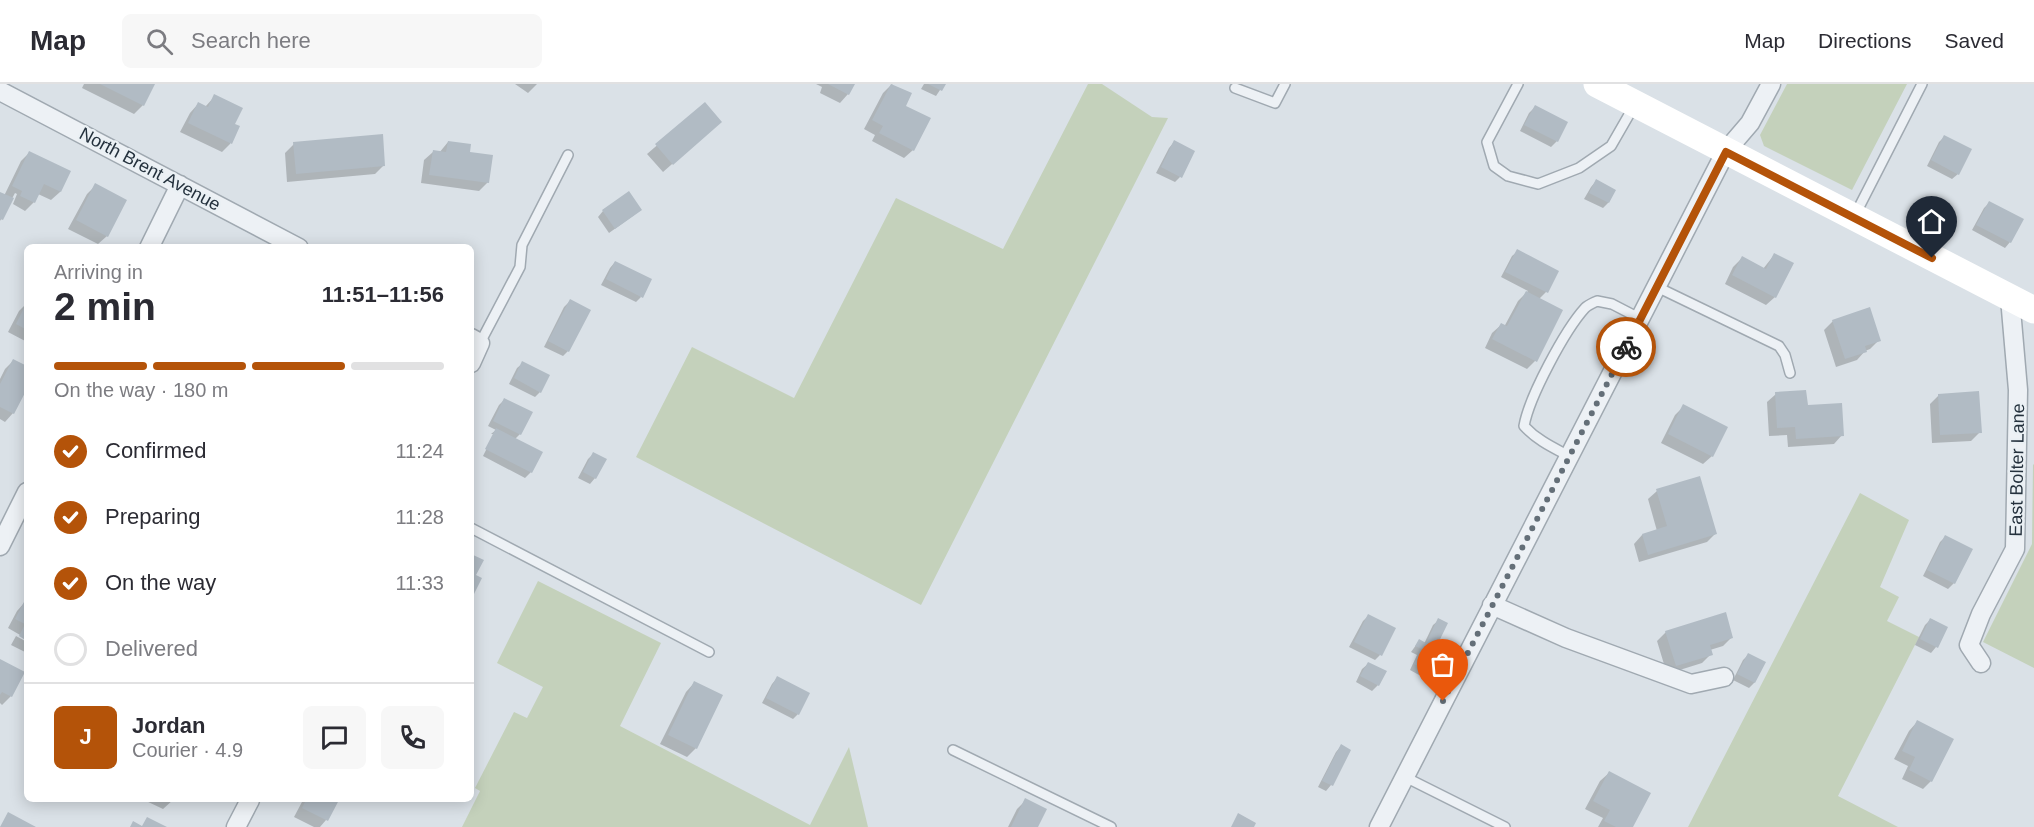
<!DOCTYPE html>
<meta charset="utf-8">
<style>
:root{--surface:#fff;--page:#f7f7f7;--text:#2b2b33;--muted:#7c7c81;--line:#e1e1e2;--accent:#b45309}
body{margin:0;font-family:Arial,sans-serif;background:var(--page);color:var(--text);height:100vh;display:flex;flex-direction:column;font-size:22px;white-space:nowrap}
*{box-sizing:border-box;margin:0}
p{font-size:20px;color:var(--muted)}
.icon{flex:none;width:33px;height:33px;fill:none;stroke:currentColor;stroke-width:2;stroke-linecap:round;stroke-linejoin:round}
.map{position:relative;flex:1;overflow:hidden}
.side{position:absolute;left:24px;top:160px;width:450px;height:558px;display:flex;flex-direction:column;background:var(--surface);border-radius:9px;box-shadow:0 3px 15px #0003}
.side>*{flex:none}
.pin{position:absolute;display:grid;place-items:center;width:51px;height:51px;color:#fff;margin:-62px -26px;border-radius:50% 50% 50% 0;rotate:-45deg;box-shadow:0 0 6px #0007}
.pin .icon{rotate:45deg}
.courier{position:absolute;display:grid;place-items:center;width:60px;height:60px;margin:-30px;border:4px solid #b45309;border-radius:50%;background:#fff;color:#222;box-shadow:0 2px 8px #0007}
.overview em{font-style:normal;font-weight:700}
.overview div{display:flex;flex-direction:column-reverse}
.overview{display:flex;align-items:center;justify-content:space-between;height:102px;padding:0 30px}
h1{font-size:39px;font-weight:700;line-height:45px}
.bar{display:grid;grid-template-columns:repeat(4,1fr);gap:9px 6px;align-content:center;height:72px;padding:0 30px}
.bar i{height:8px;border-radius:4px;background:var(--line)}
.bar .on{background:var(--accent)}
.bar p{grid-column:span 4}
.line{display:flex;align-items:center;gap:15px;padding:0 30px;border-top:2px solid var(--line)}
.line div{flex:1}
.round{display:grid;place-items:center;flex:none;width:63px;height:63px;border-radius:9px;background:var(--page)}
ol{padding:0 30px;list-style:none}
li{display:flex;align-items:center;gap:18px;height:66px}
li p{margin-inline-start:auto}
li .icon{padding:6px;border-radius:50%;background:var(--accent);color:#fff;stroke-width:4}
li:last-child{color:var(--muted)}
li i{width:33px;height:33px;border:3px solid var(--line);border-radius:50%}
header{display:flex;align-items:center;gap:36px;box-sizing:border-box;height:84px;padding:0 30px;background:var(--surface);border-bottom:2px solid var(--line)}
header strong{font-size:28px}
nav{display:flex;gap:33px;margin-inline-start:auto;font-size:21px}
.search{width:420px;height:54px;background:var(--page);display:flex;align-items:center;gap:15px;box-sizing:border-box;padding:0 21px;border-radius:9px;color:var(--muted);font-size:22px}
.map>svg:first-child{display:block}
.green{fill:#c4d1bb}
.shadow{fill:#0003}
.building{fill:#b1bbc4}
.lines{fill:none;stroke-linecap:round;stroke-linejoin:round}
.lane-casing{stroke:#a0a9b1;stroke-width:12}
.street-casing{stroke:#a0a9b1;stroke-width:21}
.lane{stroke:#edf1f5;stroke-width:9}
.street{stroke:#edf1f5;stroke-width:18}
.secondary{stroke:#fff;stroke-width:27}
.done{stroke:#646f78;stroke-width:6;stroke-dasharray:0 10.8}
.route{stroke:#b45309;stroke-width:8}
.labels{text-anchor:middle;stroke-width:4.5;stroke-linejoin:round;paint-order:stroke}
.street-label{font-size:18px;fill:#24313d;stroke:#eaf0f4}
</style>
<header>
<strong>Map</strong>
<div class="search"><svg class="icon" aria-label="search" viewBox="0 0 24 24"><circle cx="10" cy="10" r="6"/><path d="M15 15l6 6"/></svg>Search here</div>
<nav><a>Map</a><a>Directions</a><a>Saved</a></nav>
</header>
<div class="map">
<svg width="2034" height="743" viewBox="0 0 2034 743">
<rect width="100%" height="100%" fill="#dae1e7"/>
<path class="green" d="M1088,0H1102L1152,33L1168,34L921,521L636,373L692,263L794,314L896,114L1003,165Z
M1787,0H1907L1852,106L1764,62L1760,51Z
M2033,380L2034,381V584L1983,558L2032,460Z
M1860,409L1909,436L1880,503L1899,513L1887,537L1919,553L1838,712L1898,743H1688Z
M538,497L661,559L620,642L810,741L849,663L868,743H462L480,707L475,704L514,628L527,634L543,603L497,579Z"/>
<path class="shadow" d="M84,0H153L143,21L134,30L82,4Z
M515,0H537L528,9Z
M816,0H853L848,10L840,19L820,9L822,3Z
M892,0L904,22L913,66L904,74L872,57L875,51L864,45L883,9Z
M924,0H944L936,12L921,5Z
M215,12L233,40L238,43L230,60L222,68L180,48L190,29L198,20L205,23Z
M705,20L720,38L663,88L647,70Z
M1535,23L1566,39L1557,57L1551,63L1520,47L1529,29Z
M1944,53L1958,90L1952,95L1927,82L1939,58Z
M448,58L468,70L488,98L479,107L421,99L424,76L433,68L439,69Z
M1174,58L1180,93L1175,98L1156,89L1169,64Z
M294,60L384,81L375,90L287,98L285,69Z
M29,69L69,88L60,108L51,116L38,110L34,118L25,127L13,120L17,110L15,109L0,137V110L4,112L21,77Z
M1596,97L1614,106L1608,119L1603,124L1584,115L1591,103Z
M96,101L107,152L98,160L68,145L87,110Z
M1989,119L2010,158L2005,164L1972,146L1984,124Z
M603,127L634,131L609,149L598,133Z
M1518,167L1557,187L1546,208L1539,215L1535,277L1527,285L1485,264L1492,249L1501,241L1504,243L1518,217L1528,207L1501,193L1512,172Z
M1774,171L1775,213L1766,221L1725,200L1733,183L1742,174L1763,185Z
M615,178L641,213L636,218L601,201L610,184Z
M570,217L568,267L563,272L544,263L564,223Z
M27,219V258L8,248L19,227Z
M1833,237L1879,256L1870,265L1865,267L1857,276L1836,283L1824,246Z
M13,277L27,284V302L13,329L5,338L0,335V295L5,285Z
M523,279L540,308L535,313L509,300L517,284Z
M1776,310L1806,323L1842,351L1834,360L1788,363L1787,351L1769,352L1767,318Z
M1939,311L1980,348L1971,357L1932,359L1930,320Z
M505,315L520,350L515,355L531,388L525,394L483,372L494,350H491L496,346L488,342L499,321Z
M1684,322L1712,372L1703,380L1661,359L1675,331Z
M593,370L595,394L590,400L578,394L588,375Z
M1657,407L1715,450L1707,458L1639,478L1634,460L1642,451L1657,447L1648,415Z
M1945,453L1954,499L1948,505L1923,492L1940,458Z
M25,518L27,519V555L8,544L17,527Z
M1368,532L1380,571L1375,576L1349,563L1363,537Z
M1931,535L1946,543L1936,563L1931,569L1915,561L1925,541Z
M1439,536L1424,585L1419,591L1410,586L1417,571L1411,568L1419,557L1424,560L1433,541Z
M1666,548L1732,553L1723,562L1710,566L1711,570L1702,579L1667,590L1657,557Z
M16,552L27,558V569L11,561Z
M1748,571L1764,579L1754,599L1749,604L1733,596L1743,576Z
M0,577L11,612L2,621L0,619Z
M1368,580L1378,601L1372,607L1356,598L1362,585Z
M777,594L798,630L793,635L762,619L772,600Z
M694,599L721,612L696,664L687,673L660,660L686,608Z
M1917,638L1931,697L1923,705L1902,695L1908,682L1894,675L1909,647Z
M1341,662L1331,701L1326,707L1318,703L1336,668Z
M1609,689L1649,710L1631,743H1598L1603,734L1585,725L1600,697Z
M144,716H173L163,725Z
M303,716H337L326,736L320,743H314L294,733Z
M1026,716L1045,726L1036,743H1008L1017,725Z"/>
<path class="building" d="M100,0H155L144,22Z
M828,0H855L849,11Z
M891,0L912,9L906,22L931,34L914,67L879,49L883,42L872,36Z
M928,0H946L942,7Z
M214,10L243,24L235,40L240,42L232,60L188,39L198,18L208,23Z
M705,18L722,38L673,81L655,60Z
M1535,21L1568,38L1558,58L1524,41Z
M383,50L385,82L296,90L293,58Z
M1944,51L1972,65L1959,91L1931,76Z
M1174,56L1195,67L1182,94L1161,83Z
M448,57L471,60L470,68L493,71L489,99L429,91L433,66L446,68Z
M29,67L71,87L61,108L44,100L35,119L20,112L22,107L12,102Z
M1596,95L1616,106L1609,119L1589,109Z
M95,99L127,116L108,153L76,136Z
M629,107L642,126L615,145L602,126Z
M0,108L14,114L3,136L0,135Z
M1989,117L2024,135L2011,159L1976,141Z
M1517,165L1559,187L1548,209L1505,188Z
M1774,169L1794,179L1776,214L1732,191L1742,172L1766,185Z
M615,177L652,195L643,214L606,195Z
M1526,207L1563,226L1537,278L1492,255L1501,239L1507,242Z
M570,215L591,226L569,268L548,257Z
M27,218V246L16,240Z
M1870,223L1881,257L1865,262L1867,268L1845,275L1832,236Z
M13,275L27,282V305L14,330L0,323V300Z
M522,277L550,291L541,309L514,294Z
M1806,306L1808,321L1842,319L1844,352L1796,355L1795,343L1777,344L1775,308Z
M1979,307L1982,349L1940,351L1938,310Z
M504,314L533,328L521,351L493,337Z
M1683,320L1728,343L1713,373L1668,350Z
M496,344L543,368L532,389L485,365Z
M593,368L607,375L596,395L583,388Z
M1700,392L1717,450L1648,471L1642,450L1667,442L1656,405Z
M1945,451L1973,465L1955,500L1927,486Z
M471,470L484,476L476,491L482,494L471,516Z
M25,516L27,518V557L19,552L25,540L15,535Z
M1726,528L1733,554L1710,561L1713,571L1676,582L1665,547Z
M1368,530L1396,544L1382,572L1354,558Z
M1438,534L1448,539L1425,586L1414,580L1422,565L1415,562L1419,555L1426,559Z
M1930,534L1948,543L1938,564L1920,555Z
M1748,569L1766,578L1755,599L1737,590Z
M0,575L25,588L12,613L2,608L0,611Z
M1368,578L1387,587L1379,602L1360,592Z
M777,592L810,609L799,631L766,614Z
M694,597L723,611L697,665L668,651Z
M1917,636L1954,655L1932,698L1909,686L1915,673L1902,667Z
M1341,660L1351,666L1333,702L1322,697Z
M1609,687L1651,709L1633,743H1616L1604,737L1610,726L1593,717Z
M1025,714L1047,725L1038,743H1011Z
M306,716H339L328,737L302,724Z
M8,728L36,743H0Z
M1238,729L1256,739L1254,743H1231Z
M147,733L167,743H130L133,737L142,742Z"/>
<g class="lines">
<defs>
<path id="lane" d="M1518,0L1487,58L1494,82L1508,92L1538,100L1579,84L1611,62L1634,22
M1235,4L1275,19L1285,0
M1855,131L1922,0
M1657,203L1779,262L1785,271L1790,289
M480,259L520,183L522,161L568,71
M1569,372C1552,363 1537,356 1524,342C1529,313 1565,246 1585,224C1588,221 1593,219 1597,217L1612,220L1641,235
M471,444L709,568
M953,666L1111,743
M1405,693L1505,743"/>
<path id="street" d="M0,7L299,164
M149,164L180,101
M471,254L480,259L471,279
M0,462L27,408
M1492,521L1566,554L1691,600L1724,593
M1981,579L1969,561L1981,530L2015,465L2018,306L2010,214
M236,743L250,716
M1379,743L1726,67L1750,39L1771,0"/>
</defs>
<use href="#lane" class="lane-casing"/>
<use href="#street" class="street-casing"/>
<use href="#lane" class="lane"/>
<use href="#street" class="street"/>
<path class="secondary" d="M1597,0L2034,226"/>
</g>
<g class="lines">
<path class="done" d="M1443,617L1626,263"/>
<path class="route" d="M1626,263L1726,68L1932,174"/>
</g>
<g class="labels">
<g class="street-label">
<text transform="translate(150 85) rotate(28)" y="6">North Brent Avenue</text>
<text transform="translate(2017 386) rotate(-89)" y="6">East Bolter Lane</text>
</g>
</g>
</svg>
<div class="pin" style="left:1443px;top:617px;background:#ea580c"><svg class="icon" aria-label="bag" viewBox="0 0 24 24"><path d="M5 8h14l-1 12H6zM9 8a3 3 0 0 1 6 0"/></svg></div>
<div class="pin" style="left:1932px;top:174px;background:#1f2937"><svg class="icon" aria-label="home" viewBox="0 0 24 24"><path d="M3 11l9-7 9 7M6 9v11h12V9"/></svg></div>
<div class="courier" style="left:1626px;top:263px"><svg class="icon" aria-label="bike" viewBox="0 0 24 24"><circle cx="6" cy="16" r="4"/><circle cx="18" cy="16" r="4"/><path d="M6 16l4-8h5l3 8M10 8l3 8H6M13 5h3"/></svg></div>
<section class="side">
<div class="overview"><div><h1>2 min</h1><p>Arriving in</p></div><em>11:51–11:56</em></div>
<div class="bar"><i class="on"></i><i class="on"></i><i class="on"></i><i></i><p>On the way · 180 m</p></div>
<ol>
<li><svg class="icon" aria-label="check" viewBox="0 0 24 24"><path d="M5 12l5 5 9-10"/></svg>Confirmed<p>11:24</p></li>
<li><svg class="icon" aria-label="check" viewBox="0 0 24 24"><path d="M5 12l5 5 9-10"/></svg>Preparing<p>11:28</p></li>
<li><svg class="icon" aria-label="check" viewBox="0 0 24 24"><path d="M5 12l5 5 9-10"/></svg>On the way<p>11:33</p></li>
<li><i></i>Delivered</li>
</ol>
<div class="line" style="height:108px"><b class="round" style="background:var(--accent);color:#fff">J</b><div><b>Jordan</b><p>Courier · 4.9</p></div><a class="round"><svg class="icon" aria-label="chat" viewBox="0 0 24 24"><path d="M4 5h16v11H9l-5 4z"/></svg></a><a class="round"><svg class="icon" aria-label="phone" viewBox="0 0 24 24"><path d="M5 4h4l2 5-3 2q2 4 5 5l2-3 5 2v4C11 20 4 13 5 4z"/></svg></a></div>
</section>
</div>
